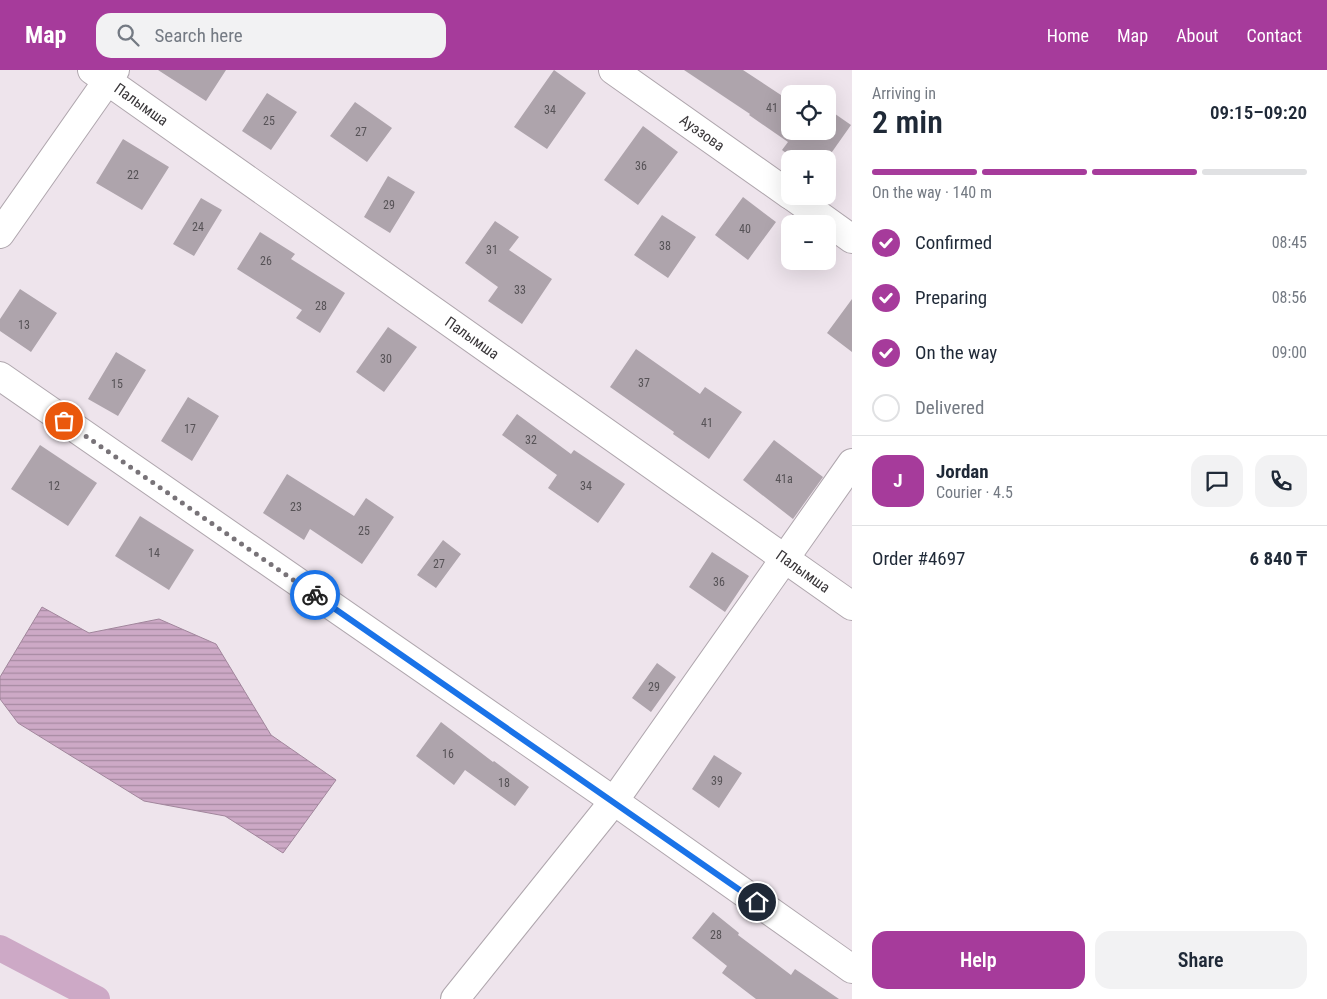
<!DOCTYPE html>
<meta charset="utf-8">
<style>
:root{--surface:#fff;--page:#f2f2f3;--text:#1f2937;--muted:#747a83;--line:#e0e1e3;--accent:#a63b9b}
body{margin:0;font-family:"Roboto Condensed",sans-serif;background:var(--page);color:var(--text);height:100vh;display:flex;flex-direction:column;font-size:19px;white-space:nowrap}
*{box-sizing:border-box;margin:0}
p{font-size:16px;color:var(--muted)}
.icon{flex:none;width:28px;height:28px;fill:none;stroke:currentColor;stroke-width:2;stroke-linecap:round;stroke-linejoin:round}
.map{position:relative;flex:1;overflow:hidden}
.panel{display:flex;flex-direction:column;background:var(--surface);width:475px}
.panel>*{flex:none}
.controls{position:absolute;left:781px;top:15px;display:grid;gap:10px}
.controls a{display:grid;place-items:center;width:55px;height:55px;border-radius:10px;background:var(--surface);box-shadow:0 5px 20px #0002;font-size:25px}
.pin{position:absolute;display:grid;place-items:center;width:42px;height:42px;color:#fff;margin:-21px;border:2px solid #fff;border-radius:50%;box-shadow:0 1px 5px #0007}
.courier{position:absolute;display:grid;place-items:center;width:50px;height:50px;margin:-25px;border:4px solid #1a73e8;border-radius:50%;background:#fff;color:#222;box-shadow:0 1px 6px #0007}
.summary em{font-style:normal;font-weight:600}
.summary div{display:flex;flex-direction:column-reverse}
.summary{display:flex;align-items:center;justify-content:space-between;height:85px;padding:0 20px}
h1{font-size:32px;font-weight:600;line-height:38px}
.bar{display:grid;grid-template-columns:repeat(4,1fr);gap:8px 5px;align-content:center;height:60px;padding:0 20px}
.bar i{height:6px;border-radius:4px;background:var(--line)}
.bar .active{background:var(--accent)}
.bar p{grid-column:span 4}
.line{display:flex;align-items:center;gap:12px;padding:0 20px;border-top:1px solid var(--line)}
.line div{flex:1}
.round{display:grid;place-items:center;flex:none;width:52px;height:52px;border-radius:15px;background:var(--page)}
ol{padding:0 20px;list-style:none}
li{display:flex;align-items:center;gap:15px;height:55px}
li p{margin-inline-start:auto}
li .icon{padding:5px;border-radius:50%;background:var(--accent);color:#fff;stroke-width:4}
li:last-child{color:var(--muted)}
li i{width:28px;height:28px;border:2px solid var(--line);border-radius:50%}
.cta{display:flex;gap:10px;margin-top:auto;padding:10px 20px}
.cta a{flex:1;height:58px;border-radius:15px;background:var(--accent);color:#fff;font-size:20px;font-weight:600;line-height:58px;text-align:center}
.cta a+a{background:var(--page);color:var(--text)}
header{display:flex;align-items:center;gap:30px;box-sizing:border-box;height:70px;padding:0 25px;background:var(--accent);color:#fff}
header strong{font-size:24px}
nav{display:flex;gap:28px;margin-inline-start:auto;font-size:18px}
.search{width:350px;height:45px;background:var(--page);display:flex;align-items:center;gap:12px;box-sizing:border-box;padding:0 18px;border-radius:15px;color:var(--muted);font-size:19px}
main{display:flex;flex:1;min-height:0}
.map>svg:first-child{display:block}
.water{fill:url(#water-rules);stroke:#a1869c}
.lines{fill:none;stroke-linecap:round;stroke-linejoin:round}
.canal{stroke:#cda9c6;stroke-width:26}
.building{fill:#aea4ac}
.minor-casing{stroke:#afa6ad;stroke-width:30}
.minor{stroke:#fff;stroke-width:28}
.done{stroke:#787378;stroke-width:5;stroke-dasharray:0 9}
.route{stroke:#1a73e8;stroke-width:6}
.labels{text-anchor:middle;stroke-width:5;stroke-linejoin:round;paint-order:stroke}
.number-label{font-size:12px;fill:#565256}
.street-label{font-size:15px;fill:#393639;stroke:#eee4ec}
</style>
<header>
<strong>Map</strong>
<div class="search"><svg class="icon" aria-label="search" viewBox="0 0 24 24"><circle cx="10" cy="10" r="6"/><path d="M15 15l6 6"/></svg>Search here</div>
<nav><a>Home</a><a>Map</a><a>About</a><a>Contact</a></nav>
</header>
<main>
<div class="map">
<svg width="852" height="929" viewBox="0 0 852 929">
<defs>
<pattern id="water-rules" width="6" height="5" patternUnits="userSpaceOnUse" patternTransform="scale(1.25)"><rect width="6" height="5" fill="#cda9c6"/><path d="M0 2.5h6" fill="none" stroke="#a78aa2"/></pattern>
</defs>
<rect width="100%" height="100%" fill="#eee4ec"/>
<path class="water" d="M42,537L89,563L159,549L216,574L271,665L336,710L283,783L225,746L144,731L18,653L0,629V607Z"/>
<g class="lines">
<path class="canal" d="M0,878L97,929"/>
</g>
<path class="building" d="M158,0H226L206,31Z
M554,0L586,23L547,79L514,57Z
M684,0H743L790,31V61H828V39L851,55L827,89H794L782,80L788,72L749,45L750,44Z
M267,23L297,42L271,80L242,61Z
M355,32L392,58L367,92L330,66Z
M643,56L678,82L638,135L604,110Z
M123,69L169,97L142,140L96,113Z
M388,106L415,122L390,163L364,147Z
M743,127L776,152L748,190L715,165Z
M201,128L222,140L194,186L173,174Z
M662,145L696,167L668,208L634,185Z
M495,151L519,167L509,180L552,209L522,254L488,231L498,217L465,193Z
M260,162L295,184L291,189L345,223L320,263L296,248L302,240L237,199Z
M20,219L57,243L31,282L0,261V249Z
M852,229V282L827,263Z
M388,257L417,277L384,322L356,302Z
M636,279L700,324L705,317L742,342L709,389L673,364L674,362L610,317Z
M116,282L146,300L118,346L88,329Z
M188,327L219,346L192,391L161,371Z
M517,344L571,384L574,380L625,414L598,453L548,418L557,405L502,365Z
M774,370L823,407L793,449L743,410Z
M40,375L97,413L68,456L11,419Z
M287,404L354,446L366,428L394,447L362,494L310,459L304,470L263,443Z
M140,446L194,480L169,520L115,486Z
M443,470L461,484L436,518L417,505Z
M712,482L749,506L725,542L689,517Z
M657,593L676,607L651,642L632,628Z
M441,652L493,692L494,691L529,717L515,736L465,700L454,715L416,686Z
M714,685L742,703L719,738L692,719Z
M713,842L739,863L738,865L791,905L795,899L839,929H756L722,903L727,896L692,868Z"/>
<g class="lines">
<defs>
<g id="minor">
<path id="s1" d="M92,0L852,536"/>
<path id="s2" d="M613,0L790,125"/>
<path d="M792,126L852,169"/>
<path d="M0,164L115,0"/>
<path d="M0,306L614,731L852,899"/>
<path d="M455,929L614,731L852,393"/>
</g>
</defs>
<use href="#minor" class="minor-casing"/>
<use href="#minor" class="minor"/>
</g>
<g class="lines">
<path class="done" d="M64,351L315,525"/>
<path class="route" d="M315,525L757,832"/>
</g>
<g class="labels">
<g class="number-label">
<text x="772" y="42">41</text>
<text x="550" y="44">34</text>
<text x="269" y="55">25</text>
<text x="361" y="66">27</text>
<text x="641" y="100">36</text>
<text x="133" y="109">22</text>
<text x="389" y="139">29</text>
<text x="198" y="161">24</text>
<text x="745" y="163">40</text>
<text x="665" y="180">38</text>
<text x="492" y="184">31</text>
<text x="266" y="195">26</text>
<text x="520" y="224">33</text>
<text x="321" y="240">28</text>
<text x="24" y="259">13</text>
<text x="386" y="293">30</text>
<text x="644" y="317">37</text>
<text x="117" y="318">15</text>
<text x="707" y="357">41</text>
<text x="190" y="363">17</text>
<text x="531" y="374">32</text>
<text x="784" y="413">41а</text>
<text x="54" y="420">12</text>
<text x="586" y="420">34</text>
<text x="296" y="441">23</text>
<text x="364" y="465">25</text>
<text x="154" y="487">14</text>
<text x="439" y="498">27</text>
<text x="719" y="516">36</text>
<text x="654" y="621">29</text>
<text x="448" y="688">16</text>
<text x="717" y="715">39</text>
<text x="504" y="717">18</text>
<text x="716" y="869">28</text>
</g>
<g class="street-label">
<text dy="5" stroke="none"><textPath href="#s1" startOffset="60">Палымша</textPath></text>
<text dy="5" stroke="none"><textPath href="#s2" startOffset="109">Ауэзова</textPath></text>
<text dy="5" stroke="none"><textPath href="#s1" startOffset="465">Палымша</textPath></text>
<text dy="5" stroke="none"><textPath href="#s1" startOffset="870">Палымша</textPath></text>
</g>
</g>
</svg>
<div class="controls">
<a><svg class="icon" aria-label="locate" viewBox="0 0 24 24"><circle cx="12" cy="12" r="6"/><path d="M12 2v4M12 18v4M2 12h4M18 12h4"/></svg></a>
<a>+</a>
<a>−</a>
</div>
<div class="pin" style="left:64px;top:351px;background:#ea580c"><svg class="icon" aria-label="bag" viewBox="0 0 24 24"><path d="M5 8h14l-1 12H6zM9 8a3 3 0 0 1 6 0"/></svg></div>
<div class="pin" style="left:757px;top:832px;background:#1f2937"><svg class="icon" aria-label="home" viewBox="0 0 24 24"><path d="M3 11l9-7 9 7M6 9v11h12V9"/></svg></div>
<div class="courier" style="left:315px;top:525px"><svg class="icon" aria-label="bike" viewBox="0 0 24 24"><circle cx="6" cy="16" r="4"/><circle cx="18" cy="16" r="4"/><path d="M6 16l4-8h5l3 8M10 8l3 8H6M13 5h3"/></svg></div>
</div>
<section class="panel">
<div class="summary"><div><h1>2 min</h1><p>Arriving in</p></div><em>09:15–09:20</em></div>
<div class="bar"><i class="active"></i><i class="active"></i><i class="active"></i><i></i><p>On the way · 140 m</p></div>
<ol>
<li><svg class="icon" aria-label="check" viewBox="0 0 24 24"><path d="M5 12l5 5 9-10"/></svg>Confirmed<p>08:45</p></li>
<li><svg class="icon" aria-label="check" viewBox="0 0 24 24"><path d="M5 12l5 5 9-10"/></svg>Preparing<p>08:56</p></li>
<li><svg class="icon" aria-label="check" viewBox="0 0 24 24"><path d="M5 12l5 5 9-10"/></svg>On the way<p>09:00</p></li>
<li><i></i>Delivered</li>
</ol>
<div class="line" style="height:90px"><b class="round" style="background:var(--accent);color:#fff">J</b><div><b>Jordan</b><p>Courier · 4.5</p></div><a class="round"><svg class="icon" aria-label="chat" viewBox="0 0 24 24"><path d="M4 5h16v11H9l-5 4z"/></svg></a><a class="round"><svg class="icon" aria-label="phone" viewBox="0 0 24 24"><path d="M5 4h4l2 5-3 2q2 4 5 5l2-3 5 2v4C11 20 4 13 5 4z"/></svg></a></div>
<div class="line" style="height:65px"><div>Order #4697</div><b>6 840 ₸</b></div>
<div class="cta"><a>Help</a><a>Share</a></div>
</section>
</main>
